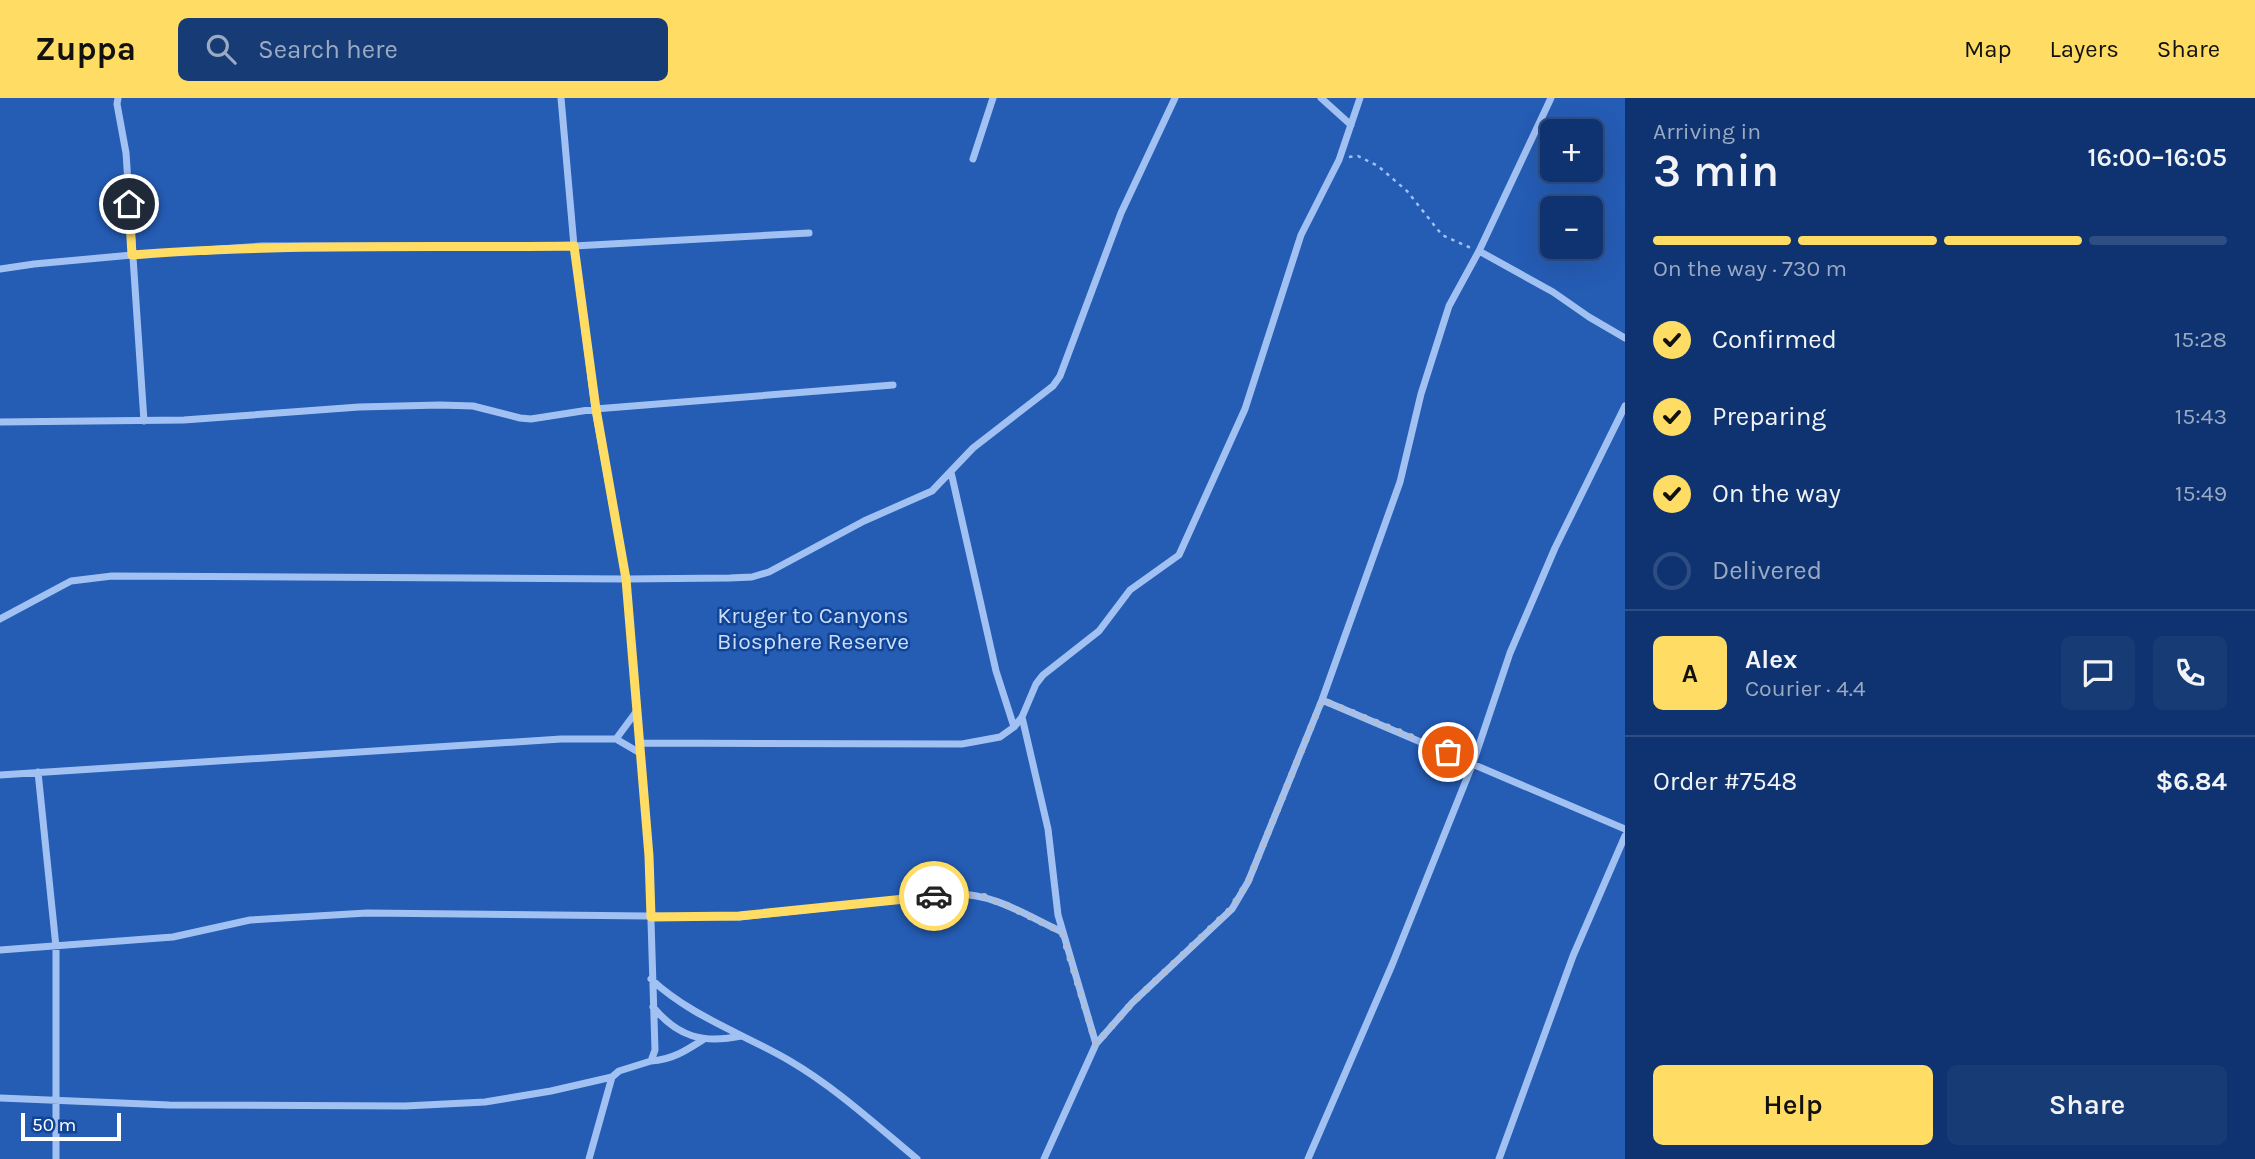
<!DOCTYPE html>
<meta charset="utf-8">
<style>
:root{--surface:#0e3370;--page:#173b75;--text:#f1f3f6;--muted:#9baac3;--line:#2e4e83;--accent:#ffdc64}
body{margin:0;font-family:Karla,sans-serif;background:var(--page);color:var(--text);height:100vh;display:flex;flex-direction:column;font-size:26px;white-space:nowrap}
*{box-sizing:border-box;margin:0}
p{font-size:23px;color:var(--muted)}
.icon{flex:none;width:38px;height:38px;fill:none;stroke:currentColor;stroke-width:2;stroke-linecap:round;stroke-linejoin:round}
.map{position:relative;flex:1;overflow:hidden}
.drawer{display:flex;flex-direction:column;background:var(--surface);width:630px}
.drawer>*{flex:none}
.buttons{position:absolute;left:1540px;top:21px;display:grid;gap:14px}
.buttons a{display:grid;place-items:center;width:63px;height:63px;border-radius:10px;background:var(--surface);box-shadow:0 7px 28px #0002,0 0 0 2px var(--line);font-size:35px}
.scale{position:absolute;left:21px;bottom:18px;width:100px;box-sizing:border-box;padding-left:7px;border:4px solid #fff;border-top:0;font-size:19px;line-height:24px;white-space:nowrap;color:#fff;-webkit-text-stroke:5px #124495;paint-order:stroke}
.pin{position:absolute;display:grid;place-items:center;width:60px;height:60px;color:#fff;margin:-30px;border:4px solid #fff;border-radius:50%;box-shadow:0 2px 7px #0007}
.courier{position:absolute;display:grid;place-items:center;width:70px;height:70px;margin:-35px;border:5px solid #ffdc64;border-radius:50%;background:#fff;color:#222;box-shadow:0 2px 9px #0007}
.summary em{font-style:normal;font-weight:600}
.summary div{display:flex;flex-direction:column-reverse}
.summary{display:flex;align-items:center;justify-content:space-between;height:119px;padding:0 28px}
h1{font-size:46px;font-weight:600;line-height:52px}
.bar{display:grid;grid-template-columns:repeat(4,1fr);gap:10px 7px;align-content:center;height:84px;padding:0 28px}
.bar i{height:9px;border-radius:5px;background:var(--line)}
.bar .current{background:var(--accent)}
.bar p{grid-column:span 4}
.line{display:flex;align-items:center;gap:18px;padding:0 28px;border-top:2px solid var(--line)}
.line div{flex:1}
.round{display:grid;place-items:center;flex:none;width:74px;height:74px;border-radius:10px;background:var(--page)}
ol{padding:0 28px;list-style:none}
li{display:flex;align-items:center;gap:21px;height:77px}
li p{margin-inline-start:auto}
li .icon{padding:7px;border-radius:50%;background:var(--accent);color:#111;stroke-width:4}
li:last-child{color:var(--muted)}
li i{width:38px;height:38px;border:4px solid var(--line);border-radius:50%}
.action{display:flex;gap:14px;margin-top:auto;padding:14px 28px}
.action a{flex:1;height:80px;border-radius:10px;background:var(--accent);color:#111;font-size:28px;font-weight:600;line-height:80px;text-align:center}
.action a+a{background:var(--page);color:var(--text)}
header{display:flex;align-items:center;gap:42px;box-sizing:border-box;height:98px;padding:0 35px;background:var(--accent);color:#111}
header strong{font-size:33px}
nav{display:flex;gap:38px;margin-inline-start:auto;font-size:24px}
.search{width:490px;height:63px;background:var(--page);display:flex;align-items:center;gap:18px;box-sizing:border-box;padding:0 24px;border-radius:10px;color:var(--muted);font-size:26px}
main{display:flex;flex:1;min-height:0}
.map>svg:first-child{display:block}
.green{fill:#255cb4;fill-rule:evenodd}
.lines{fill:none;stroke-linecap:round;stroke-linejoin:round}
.path{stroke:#a2c1f3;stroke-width:2.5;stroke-dasharray:3.5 5;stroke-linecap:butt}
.minor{stroke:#a2c1f3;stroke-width:7}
.done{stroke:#acbeda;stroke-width:7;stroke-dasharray:0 12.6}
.route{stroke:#ffdc64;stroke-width:9}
.labels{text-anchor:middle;stroke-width:5;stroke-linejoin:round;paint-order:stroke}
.park-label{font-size:23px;fill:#cadefd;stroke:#124495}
</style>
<header>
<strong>Zuppa</strong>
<div class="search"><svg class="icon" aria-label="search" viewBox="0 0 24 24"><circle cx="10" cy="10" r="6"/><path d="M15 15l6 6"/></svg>Search here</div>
<nav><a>Map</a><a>Layers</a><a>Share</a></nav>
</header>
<main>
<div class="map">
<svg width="1625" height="1061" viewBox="0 0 1625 1061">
<rect width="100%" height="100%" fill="#124495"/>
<path class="green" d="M0,0H1625V1061H0ZM1552,33H1591V72H1552ZM1552,110H1591V149H1552Z"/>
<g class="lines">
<path class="path" d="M1349,59L1358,58L1378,68L1407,93L1442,137L1471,150"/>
<path class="minor" d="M118,0L117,6L126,55L144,323
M561,0L574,148L595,311L626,481L649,758L655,952L651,963L619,973L612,979L589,1061
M1321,0L1351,27
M973,61L993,0
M1479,153L1553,194L1589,219L1625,240
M0,171L34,166L132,157L262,148H574L809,135
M0,324L184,322L359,309L440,307L473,308L520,320L531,321L595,311L893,287
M951,374L996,573L1014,629
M0,521L71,483L112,478L626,481L730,480L752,479L769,474L864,423L932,393L973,350L1053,288L1060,278L1121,115L1175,0
M1322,602L1625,731
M1022,619L1048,731L1058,817L1096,946
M616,641L636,614
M639,645L962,646L1000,639L1014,629L1022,619L1036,586L1043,577L1099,533L1130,492L1179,457L1245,311L1301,137L1339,62L1360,0
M38,674L56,849V1061
M0,677L561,641H616L640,655
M0,852L173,839L250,822L367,815L739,819L954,796C994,795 1027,818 1062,834
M651,881C690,918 744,936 790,963C836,990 876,1027 917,1061
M653,909C678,939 703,946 741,938
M651,963C672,962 687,952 704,941
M0,1000L169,1007L405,1008L485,1004L551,993L612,979
M1044,1061L1096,946L1132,905L1232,811L1248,784L1322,602L1400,384L1421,296L1449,208L1479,153L1551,0
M1308,1061L1392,867L1473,665L1510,555L1555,450L1625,308
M1499,1061L1573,858L1625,738"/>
</g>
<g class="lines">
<path class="done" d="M934,798L980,797L1008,808L1062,834L1096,946L1132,905L1231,811L1248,784L1322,602L1448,654"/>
<path class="route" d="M129,106L132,157C279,145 427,150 574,148L596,311L626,481L649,758L651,819L739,818L934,798"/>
</g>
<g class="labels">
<g class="park-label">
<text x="813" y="525">Kruger to Canyons<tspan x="813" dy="26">Biosphere Reserve</tspan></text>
</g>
</g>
</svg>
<div class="buttons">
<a>+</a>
<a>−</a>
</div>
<div class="scale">50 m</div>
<div class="pin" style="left:1448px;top:654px;background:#ea580c"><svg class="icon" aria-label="bag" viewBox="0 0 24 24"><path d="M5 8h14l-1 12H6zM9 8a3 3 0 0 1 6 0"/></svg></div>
<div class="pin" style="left:129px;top:106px;background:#1f2937"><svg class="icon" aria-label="home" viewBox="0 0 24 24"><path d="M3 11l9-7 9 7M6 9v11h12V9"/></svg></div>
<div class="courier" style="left:934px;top:798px"><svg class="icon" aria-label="car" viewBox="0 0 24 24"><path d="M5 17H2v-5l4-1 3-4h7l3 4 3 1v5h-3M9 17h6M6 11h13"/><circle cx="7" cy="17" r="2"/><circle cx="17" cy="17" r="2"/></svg></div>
</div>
<section class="drawer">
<div class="summary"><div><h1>3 min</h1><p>Arriving in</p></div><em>16:00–16:05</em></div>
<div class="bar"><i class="current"></i><i class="current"></i><i class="current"></i><i></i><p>On the way · 730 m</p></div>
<ol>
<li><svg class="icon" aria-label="check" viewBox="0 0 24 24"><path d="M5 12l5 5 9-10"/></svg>Confirmed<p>15:28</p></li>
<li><svg class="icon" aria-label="check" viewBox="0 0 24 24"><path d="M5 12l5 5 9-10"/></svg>Preparing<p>15:43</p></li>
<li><svg class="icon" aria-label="check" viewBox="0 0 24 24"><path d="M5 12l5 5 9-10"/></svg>On the way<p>15:49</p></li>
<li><i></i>Delivered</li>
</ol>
<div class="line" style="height:126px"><b class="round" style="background:var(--accent);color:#111">A</b><div><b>Alex</b><p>Courier · 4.4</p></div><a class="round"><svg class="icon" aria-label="chat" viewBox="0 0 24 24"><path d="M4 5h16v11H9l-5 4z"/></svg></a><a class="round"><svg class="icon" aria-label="phone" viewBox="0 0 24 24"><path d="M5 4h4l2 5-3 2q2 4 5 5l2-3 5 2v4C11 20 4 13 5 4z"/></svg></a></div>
<div class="line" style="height:91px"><div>Order #7548</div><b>$6.84</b></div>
<div class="action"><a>Help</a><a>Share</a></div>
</section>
</main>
